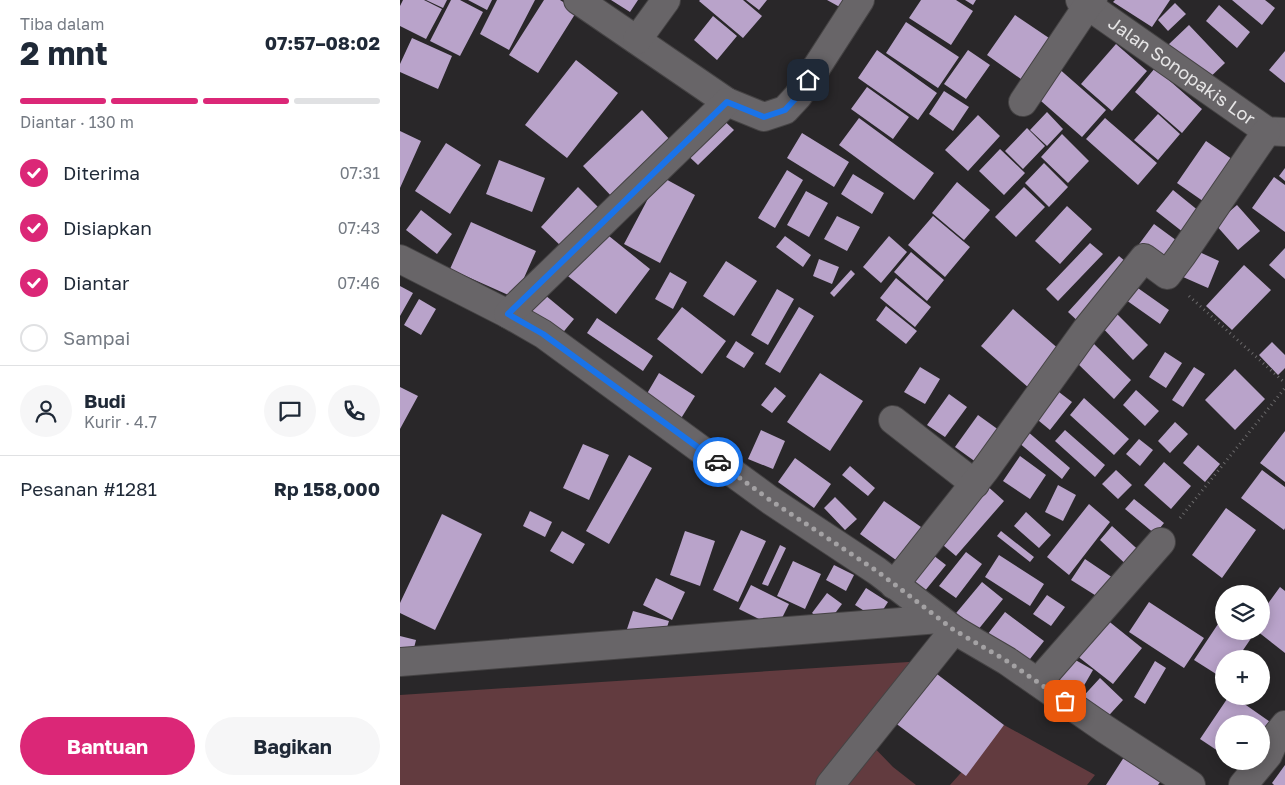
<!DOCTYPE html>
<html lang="id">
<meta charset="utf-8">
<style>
:root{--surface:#fff;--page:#f6f6f7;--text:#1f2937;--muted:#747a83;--line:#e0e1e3;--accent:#db2777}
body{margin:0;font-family:"Golos Text",sans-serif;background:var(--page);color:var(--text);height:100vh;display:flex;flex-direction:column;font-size:19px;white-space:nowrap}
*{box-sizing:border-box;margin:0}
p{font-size:16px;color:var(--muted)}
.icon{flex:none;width:28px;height:28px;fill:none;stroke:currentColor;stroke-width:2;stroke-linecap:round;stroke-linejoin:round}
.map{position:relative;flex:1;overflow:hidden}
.sheet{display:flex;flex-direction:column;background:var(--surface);width:400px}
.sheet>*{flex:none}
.buttons{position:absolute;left:815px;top:585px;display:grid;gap:10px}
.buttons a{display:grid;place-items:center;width:55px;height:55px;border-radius:50%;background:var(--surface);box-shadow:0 2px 12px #0003;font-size:25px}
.pin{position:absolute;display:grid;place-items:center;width:42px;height:42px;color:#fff;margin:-21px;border-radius:10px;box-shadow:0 2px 8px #0006}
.courier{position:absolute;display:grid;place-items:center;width:50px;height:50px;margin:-25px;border:4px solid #1a73e8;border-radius:50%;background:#fff;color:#222;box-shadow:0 1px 6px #0007}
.overview em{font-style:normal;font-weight:700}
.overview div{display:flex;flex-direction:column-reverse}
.overview{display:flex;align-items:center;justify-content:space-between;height:85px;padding:0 20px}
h1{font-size:32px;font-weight:700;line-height:38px}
.bar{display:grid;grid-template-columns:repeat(4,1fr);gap:8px 5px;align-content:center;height:60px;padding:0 20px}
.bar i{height:6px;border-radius:4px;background:var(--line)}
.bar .on{background:var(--accent)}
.bar p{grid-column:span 4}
.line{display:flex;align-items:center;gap:12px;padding:0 20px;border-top:1px solid var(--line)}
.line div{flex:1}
.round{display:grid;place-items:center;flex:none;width:52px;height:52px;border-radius:26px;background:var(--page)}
ol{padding:0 20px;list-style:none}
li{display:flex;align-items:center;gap:15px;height:55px}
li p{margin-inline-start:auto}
li .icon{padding:5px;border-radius:50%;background:var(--accent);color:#fff;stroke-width:4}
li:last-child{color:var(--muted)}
li i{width:28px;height:28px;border:2px solid var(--line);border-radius:50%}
.primary-button{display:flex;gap:10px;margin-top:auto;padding:10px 20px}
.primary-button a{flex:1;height:58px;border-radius:30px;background:var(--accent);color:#fff;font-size:20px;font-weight:700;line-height:58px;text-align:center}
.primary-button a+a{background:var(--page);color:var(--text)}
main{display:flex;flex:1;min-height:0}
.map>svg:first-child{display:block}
.green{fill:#623b3f}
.building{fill:#b9a3ca}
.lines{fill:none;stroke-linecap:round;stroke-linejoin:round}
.minor-casing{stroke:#454344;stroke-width:30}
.path{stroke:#6b6a6b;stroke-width:3;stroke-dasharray:1 4;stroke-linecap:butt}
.minor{stroke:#686568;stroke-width:28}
.done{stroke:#a4a2a4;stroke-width:5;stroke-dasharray:0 9}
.route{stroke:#1a73e8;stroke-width:6}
.labels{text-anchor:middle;stroke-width:5;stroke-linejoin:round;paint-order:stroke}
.street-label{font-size:18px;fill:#e6e5e6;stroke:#111011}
</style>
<main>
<section class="sheet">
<div class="overview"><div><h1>2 mnt</h1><p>Tiba dalam</p></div><em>07:57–08:02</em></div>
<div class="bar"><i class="on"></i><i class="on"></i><i class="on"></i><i></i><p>Diantar · 130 m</p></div>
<ol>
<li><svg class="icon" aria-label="check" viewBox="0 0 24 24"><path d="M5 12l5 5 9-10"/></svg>Diterima<p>07:31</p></li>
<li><svg class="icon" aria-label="check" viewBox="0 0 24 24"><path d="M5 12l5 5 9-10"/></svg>Disiapkan<p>07:43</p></li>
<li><svg class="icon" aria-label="check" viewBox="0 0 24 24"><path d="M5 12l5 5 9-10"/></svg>Diantar<p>07:46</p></li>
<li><i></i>Sampai</li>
</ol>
<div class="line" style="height:90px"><a class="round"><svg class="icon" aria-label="person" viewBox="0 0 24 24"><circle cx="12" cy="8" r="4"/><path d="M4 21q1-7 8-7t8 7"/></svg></a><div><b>Budi</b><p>Kurir · 4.7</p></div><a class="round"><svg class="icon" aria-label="chat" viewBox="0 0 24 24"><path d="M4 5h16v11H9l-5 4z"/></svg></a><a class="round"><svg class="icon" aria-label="phone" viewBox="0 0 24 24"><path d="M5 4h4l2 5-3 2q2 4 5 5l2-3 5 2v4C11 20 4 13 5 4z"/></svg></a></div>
<div class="line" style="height:65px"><div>Pesanan #1281</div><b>Rp 158,000</b></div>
<div class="primary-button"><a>Bantuan</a><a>Bagikan</a></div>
</section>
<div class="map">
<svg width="885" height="785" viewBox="0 0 885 785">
<rect width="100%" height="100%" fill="#292729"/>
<path class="green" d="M524,661L463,736L493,767L516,785H0V695Z
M604,725L695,775L687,785H550Z"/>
<path class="building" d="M3,0H24L42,9L26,39L0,26V6Z
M26,0H47L43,8Z
M51,0H60L83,12L60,56L30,41Z
M68,0H92L87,10Z
M97,0H135L109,50L80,34Z
M144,0H160L177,11L138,73L109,55Z
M211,0H238L230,12Z
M300,0H343L362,16L343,38L299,1Z
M346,0H367L359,10Z
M427,0H453L447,11Z
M521,0H556L573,11L551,45L509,18Z
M565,0H576L573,5Z
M715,0H770L752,27L713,2Z
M832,0H865L875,8L862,25Z
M775,3L786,14L768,31L758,20Z
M819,5L850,32L837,48L806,21Z
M615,15L649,38L621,79L587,55Z
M313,16L337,36L317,60L294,40Z
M506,22L559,57L538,88L486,53Z
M789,25L825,63L804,83L768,45Z
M12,38L52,56L38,89L0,72V64Z
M716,44L747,71L712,111L681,84Z
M477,50L537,93L518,120L458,78Z
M568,50L590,65L566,99L544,84Z
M885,51V83L869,70Z
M176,60L218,93L167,158L125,125Z
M657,67L706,110L682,137L633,94Z
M755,68L802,109L782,133L735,92Z
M467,87L509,117L493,139L451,109Z
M544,91L569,107L553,131L529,114Z
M242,110L273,143L214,199L183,166Z
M647,112L663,129L647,146L630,130Z
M317,114L334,130L298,165L281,149Z
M758,114L780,134L758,160L734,140Z
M578,115L600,136L568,171L545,150Z
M459,118L534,173L514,200L439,145Z
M705,118L757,163L738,185L686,139Z
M627,128L645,146L623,169L605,151Z
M0,131L21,141L0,188Z
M402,133L449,162L434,187L387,158Z
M662,134L689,161L668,183L641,157Z
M806,141L839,164L810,206L777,183Z
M46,143L81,165L50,214L15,191Z
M600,149L625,173L604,195L579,171Z
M99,160L145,178L132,212L86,194Z
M644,163L668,187L649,207L625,183Z
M885,168V181L879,176Z
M387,170L403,180L375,228L358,218Z
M453,174L484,193L472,214L441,194Z
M260,176L295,195L260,263L224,244Z
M874,177L885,185V232L852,208Z
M557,182L590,210L564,240L532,213Z
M178,187L199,208L162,247L141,227Z
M624,187L645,207L616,237L595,217Z
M773,190L805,216L788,236L756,211Z
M406,191L428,203L409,237L387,225Z
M837,205L860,231L838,250L815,224Z
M667,206L692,229L660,264L635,241Z
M21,210L52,234L37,254L6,230Z
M437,216L460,227L447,251L424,239Z
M533,216L570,247L545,277L508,245Z
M71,222L136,251L115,298L50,269Z
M754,224L784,246L766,269L737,247Z
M199,228L250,269L216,314L164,273Z
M385,236L411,255L403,267L376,247Z
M489,236L507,252L481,283L463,267Z
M690,243L703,254L658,301L646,289Z
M885,248V279L869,265Z
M795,250L819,261L808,288L783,277Z
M511,252L544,280L527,301L494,272Z
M719,256L732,267L681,324L668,312Z
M419,259L439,267L432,284L413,276Z
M326,261L357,281L334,316L303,296Z
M844,265L871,290L832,330L806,306Z
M451,270L455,274L434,297L430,293Z
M270,272L287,282L273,309L255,299Z
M496,278L531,307L515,327L480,298Z
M0,286L13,293L0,316Z
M735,286L769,310L760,324L726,300Z
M377,289L394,299L368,345L351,335Z
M145,295L174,319L156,341L127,317Z
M19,299L36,309L21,335L4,325Z
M486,306L517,331L506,344L476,320Z
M282,307L326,341L302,374L257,339Z
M399,307L414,316L380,373L365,364Z
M613,309L661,351L629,388L581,346Z
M713,310L748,345L733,360L699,324Z
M197,318L253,356L243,371L187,333Z
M336,341L354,353L344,368L326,357Z
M872,342L885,355V368L878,375L859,355Z
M693,343L731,380L714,399L675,361Z
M765,352L782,363L766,388L749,377Z
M520,367L540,379L525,404L504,392Z
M794,367L805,374L783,407L772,400Z
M835,369L865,399L835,430L805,400Z
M259,373L295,396L280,420L245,397Z
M420,373L463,401L430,451L387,422Z
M0,387L18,396L0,429Z
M375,387L386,396L372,413L361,405Z
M655,389L672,402L650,430L633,416Z
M736,390L759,411L745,426L723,405Z
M549,394L567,407L545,437L527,425Z
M684,398L729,439L714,455L670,415Z
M578,415L603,433L580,465L555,447Z
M775,422L788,434L770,453L758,441Z
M361,430L385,441L373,469L348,459Z
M665,430L705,465L695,477L655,441Z
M627,431L670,468L662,479L618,442Z
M885,431V482L860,463Z
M739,439L753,450L740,466L726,454Z
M183,444L209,455L189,500L163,488Z
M798,445L820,464L805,482L783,463Z
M229,455L252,468L209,544L186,531Z
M620,456L646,475L630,499L603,481Z
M395,458L431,484L414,508L378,482Z
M764,462L791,486L771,509L744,485Z
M450,466L475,488L468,496L442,475Z
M716,470L732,485L718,499L702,484Z
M862,470L885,487V528L884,530L841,498Z
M585,484L604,501L556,556L537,540Z
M658,485L676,495L663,521L645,512Z
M435,497L457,519L445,530L424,508Z
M734,499L764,523L755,534L725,509Z
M484,501L531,534L507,568L460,534Z
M689,504L710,522L669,575L647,557Z
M826,508L856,530L822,578L792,555Z
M130,511L152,522L145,537L123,526Z
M626,512L651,535L639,548L614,526Z
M42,514L82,534L35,630L0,613V603Z
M712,526L745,556L732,570L700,540Z
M341,530L366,541L338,602L313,590Z
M162,531L185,544L173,564L150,551Z
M285,531L315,541L300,586L270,575Z
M601,531L634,557L630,562L597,536Z
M380,545L386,548L368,586L362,584Z
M529,552L546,565L524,592L507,579Z
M566,552L582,564L556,598L539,586Z
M599,555L644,584L630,606L585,577Z
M685,559L719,582L706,602L671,580Z
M393,561L421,574L405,609L377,596Z
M434,565L454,575L446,591L426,580Z
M256,578L285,592L272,620L243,605Z
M582,582L603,599L573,636L552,618Z
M351,585L389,604L377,628L339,609Z
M880,587L885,591V653L857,631H861V613Z
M466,588L488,602L477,619L455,605Z
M427,593L442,604L427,624L412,613Z
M647,595L665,607L651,626L633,614Z
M749,602L804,638L784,668L729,632Z
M233,611L269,621L263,640L227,629Z
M605,612L644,641L623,668L584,639Z
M824,615V631H850L854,634L837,659H824V679L794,660Z
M706,619L742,648L713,684L676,655Z
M0,636L16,640L12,656L0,653Z
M665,654L693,670L675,701L647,684Z
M755,661L766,668L745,704L734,697Z
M529,668L604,725L566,776L490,719Z
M700,678L723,700L701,724L678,702Z
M829,696H833L876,726L861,748V724H824V755L800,739Z
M728,751L765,775L758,785H706Z
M832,761H852L845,771Z
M885,765V785H874L872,783Z"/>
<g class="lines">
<defs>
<g id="minor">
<path d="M178,0L327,102L364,117L385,110L398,96L460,0"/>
<path id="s1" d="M680,0L867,131L885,132"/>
<path d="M237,40L266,0"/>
<path d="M623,102L688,5L693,0"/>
<path d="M0,259L108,314L143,334L370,500L477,571L554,630L607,661L705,729L791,785"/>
<path d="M108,314L327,102"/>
<path d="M493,420L575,484"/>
<path d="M494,585L585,470L686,330L744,258L767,275L782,255L867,131"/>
<path d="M0,662L539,619"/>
<path d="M638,682L761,542"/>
<path d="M430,785L554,630"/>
<path d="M843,785L868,755L877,735L885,725"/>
</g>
</defs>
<use href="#minor" class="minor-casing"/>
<path class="path" d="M789,296L885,383
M780,518L885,388"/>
<use href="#minor" class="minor"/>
</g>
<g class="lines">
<path class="done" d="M318,462L370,500L477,571L554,630L607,661L665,701"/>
<path class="route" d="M318,462L143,334L108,314L327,102L364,117L385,110L398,96L408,80"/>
</g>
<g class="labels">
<g class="street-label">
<text dy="6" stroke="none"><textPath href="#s1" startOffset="124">Jalan Sonopakis Lor</textPath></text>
</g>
</g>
</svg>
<div class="buttons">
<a><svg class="icon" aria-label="layers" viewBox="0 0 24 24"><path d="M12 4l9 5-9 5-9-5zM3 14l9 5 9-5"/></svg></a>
<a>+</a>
<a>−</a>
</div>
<div class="pin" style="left:665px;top:701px;background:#ea580c"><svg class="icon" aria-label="bag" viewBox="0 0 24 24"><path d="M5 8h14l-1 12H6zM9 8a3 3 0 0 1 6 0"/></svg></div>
<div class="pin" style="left:408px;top:80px;background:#1f2937"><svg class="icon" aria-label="home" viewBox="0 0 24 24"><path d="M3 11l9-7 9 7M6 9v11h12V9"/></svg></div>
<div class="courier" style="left:318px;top:462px"><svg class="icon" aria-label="car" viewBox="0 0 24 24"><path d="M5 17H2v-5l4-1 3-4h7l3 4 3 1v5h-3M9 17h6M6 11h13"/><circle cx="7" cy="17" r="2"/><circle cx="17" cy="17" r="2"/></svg></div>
</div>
</main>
